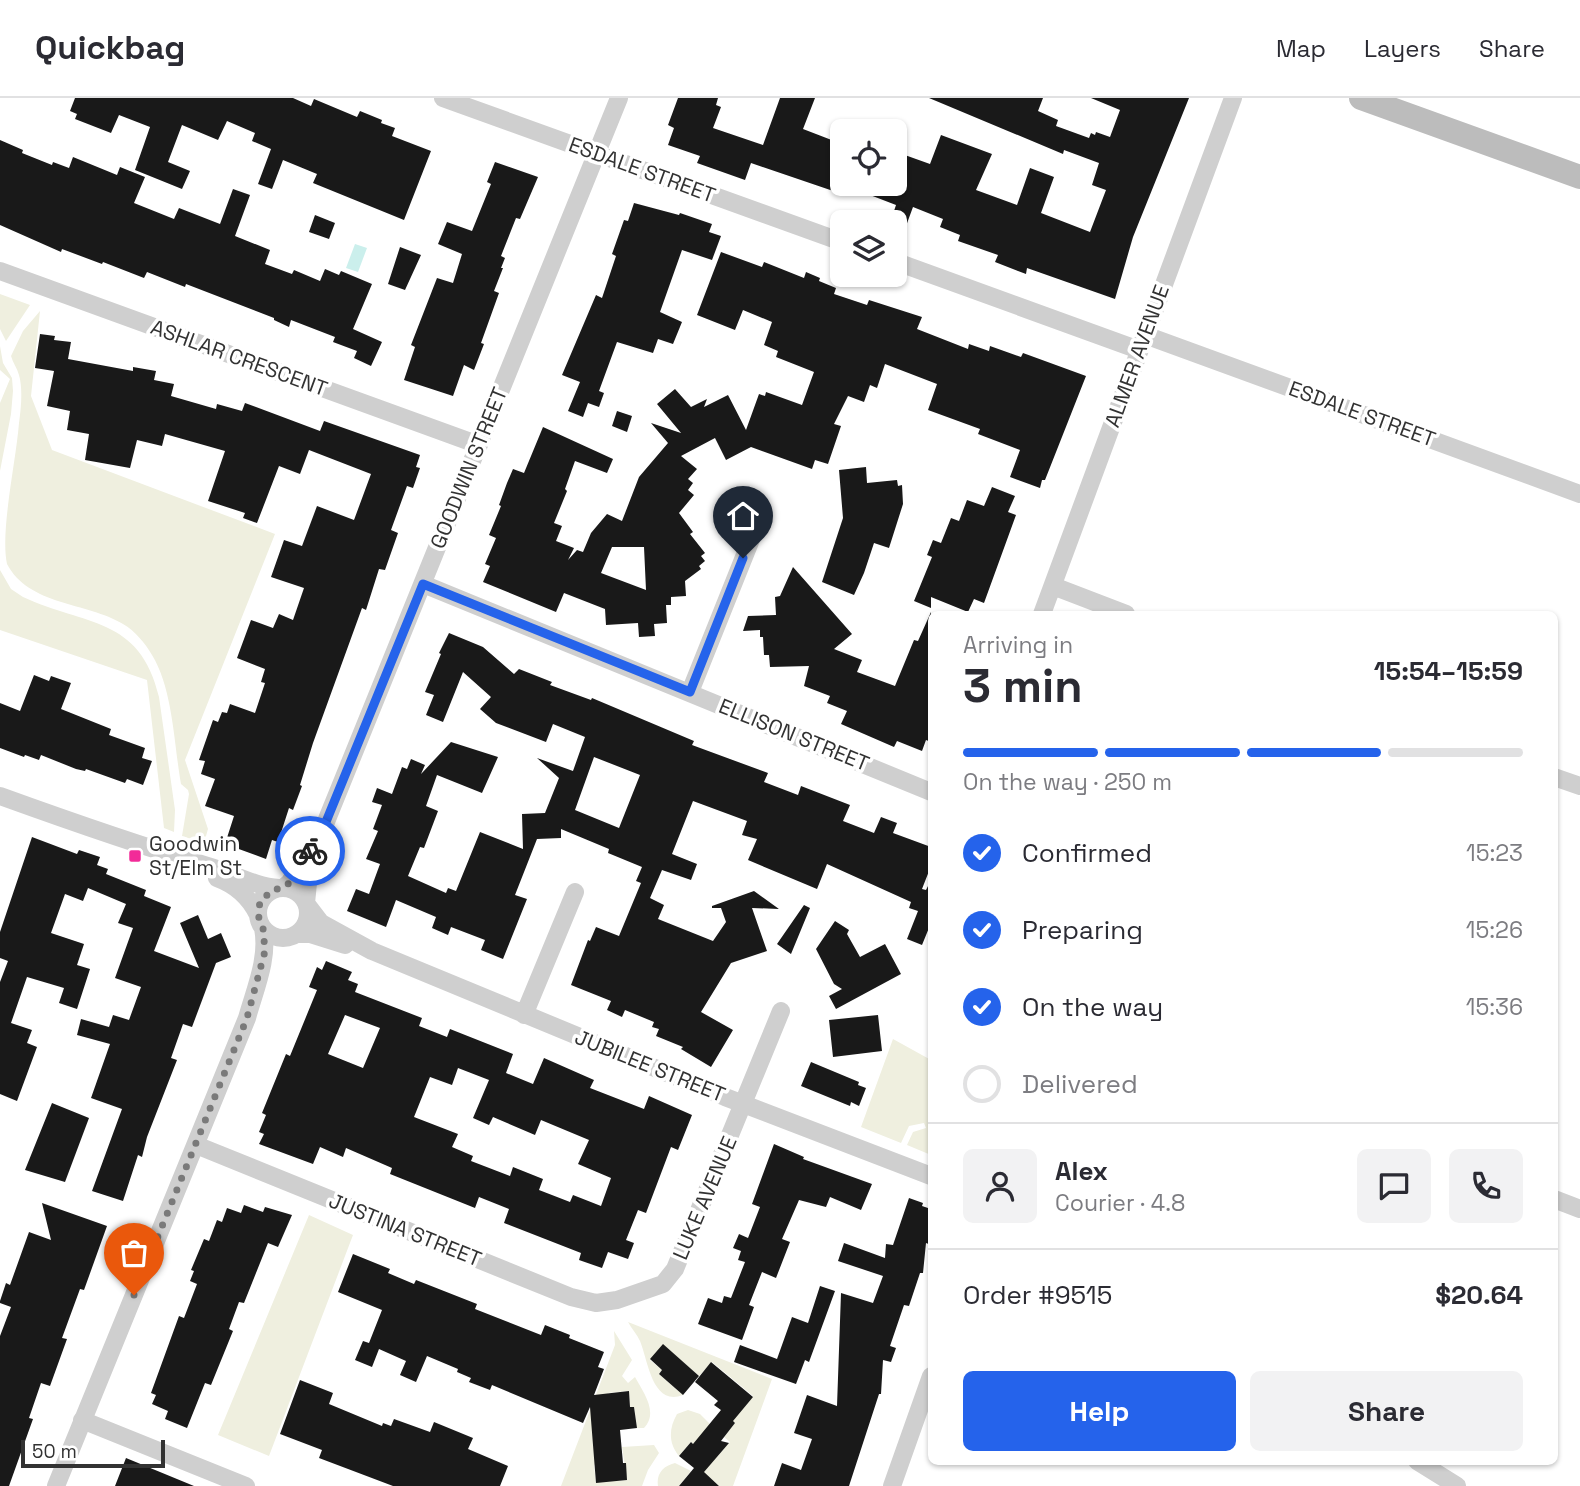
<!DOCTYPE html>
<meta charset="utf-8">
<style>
:root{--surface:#fff;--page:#f2f2f3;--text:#2b2b33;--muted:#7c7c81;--line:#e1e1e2;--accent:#2563eb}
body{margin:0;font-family:"Space Grotesk",sans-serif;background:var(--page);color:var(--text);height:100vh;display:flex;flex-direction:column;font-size:26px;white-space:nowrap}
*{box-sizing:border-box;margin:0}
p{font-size:23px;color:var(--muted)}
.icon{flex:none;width:38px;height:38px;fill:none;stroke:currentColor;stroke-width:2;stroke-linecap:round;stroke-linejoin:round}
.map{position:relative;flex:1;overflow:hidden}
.sheet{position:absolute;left:928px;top:513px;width:630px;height:854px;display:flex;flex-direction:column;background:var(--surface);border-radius:10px;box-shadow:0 2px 5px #0004}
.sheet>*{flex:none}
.fabs{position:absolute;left:830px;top:21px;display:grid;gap:14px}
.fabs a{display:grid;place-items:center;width:77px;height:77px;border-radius:10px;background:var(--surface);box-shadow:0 2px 5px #0004;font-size:35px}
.scale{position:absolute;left:21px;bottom:18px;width:144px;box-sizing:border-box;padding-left:7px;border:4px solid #323232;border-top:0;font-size:19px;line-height:24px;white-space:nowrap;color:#323232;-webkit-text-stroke:5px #fff;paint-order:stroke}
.pin{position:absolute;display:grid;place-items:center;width:60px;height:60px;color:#fff;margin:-72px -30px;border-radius:50% 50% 50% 0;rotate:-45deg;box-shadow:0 0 7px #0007}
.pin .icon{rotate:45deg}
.courier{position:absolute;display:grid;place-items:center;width:70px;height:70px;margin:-35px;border:5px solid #2563eb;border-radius:50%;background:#fff;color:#222;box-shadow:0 2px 9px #0007}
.head em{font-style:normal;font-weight:600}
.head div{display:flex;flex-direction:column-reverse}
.head{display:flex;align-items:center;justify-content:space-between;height:119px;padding:0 35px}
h1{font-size:46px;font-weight:600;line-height:52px}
.bar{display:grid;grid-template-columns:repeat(4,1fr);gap:10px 7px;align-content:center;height:84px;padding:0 35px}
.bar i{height:9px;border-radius:5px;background:var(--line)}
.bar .current{background:var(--accent)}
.bar p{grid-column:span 4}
.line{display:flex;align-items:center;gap:18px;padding:0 35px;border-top:2px solid var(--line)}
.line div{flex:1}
.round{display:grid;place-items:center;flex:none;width:74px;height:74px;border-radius:10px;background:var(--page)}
ol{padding:0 35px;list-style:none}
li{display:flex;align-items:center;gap:21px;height:77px}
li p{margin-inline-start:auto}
li .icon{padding:7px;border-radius:50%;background:var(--accent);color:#fff;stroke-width:4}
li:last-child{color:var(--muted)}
li i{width:38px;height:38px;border:4px solid var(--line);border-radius:50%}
.primary-button{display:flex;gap:14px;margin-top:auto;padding:14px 35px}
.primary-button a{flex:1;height:80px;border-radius:10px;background:var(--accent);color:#fff;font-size:28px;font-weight:600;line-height:80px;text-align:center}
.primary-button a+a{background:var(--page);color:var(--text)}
header{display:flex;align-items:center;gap:42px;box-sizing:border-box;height:98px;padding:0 35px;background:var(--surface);border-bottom:2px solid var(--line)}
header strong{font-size:33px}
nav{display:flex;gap:38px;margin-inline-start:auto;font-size:24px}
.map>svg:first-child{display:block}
.green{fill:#efefdf}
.water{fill:#cbefec}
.building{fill:#191919;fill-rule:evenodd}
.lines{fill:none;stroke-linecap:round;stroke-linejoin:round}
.street{stroke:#cfcfcf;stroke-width:18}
.secondary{stroke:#bcbcbc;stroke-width:24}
.done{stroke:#7a7a7a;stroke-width:7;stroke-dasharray:0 12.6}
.route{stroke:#2563eb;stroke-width:9}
.poi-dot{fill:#f22b98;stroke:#fff;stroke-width:2.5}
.labels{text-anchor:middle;stroke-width:7;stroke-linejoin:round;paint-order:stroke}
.street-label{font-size:21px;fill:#323232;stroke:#fff}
.poi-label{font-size:21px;fill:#323232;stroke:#fff;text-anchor:start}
</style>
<header>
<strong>Quickbag</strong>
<nav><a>Map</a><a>Layers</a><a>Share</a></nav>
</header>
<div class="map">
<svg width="1580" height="1388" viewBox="0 0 1580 1388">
<rect width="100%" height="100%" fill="#fff"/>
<path class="green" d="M0,196L30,207L6,243L0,231Z
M40,213L31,298L52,352L275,436L185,662L208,731L204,745L182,738L189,696L188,692L181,686C174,647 173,591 152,557C145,545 135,533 123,526C87,504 29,508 7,466C0,433 16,364 19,325C21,311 23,291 19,277C17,270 13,265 11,258L23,233Z
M0,248L3,265L12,280L13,293L11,316L0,373V305L10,281L0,272Z
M0,472L11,491L23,499C85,528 140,518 159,599L175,712L174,734L164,730L147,582L0,532Z
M893,941L931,962V1057L907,1047L913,1034L926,1030L924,1025L909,1028L901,1045L861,1029Z
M309,1117L353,1137L269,1358L218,1337Z
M628,1224L772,1281L733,1388H719L700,1371L715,1361L730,1344L724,1339L735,1325L720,1312L733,1322L753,1298L712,1264L699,1278L663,1247L650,1262L662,1272L659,1276L683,1297C652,1309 648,1262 640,1243C637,1236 631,1230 628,1224Z
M614,1233L632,1262L622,1278L628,1285L635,1279C643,1294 659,1314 644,1330H637L634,1309H630L629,1293L608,1295L610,1332L594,1368L596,1384L627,1382L622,1349L654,1347L659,1355L648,1372L642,1388H561L615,1247Z
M688,1312L700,1316L712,1328L696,1348L691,1344L679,1358C668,1345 669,1330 677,1316Z
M675,1365L691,1373L679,1388H658C656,1376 663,1368 675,1365Z"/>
<path class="water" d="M355,146L367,150L358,174L346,170Z"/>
<path class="building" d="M75,0H293L311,8L314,1L357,19L360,13L382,22L381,25L395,30L392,38L431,53L404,122L313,85L317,76L283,62L272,91L258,86L271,51L252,43L255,35L227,23L218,42L182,27L168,64L190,73L182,91L135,72L150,29L119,17L111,35L75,21L77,16L70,13Z
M678,0H718L716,7L721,9L713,30L763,47L780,0H815L803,31L842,46V96L751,65L745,82L697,65L700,58L668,47L674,30L668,27Z
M929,0H1043L1038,13L1058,22L1056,28L1089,40L1091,35L1095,37L1096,34L1110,39L1120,12L1091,0H1189L1133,139L1115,201L1027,170L1026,176L995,164L998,157L958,143L960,137L940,129L943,121L913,109L906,128L891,122L896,107L844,87L894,86V77L902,56L930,66L941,37L992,56L976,92L1017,107L1030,70L1054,79L1041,115L1090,134L1106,92L1092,87L1099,65L1064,52L1063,56Z
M0,42L23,52L22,55L52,67L53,64L69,70L73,59L117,77L120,69L145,79L134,105L174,121L179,110L220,126L233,91L250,97L235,138L270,152L265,166L292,176L294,172L320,183L325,171L339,177L341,173L372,186L353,231L382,244L371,268L354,260L357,253L333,244L335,239L291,222L289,229L274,222V220L186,186L185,189L147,174L144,180L103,164L102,166L62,151L61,154L0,127Z
M495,64L538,79L520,121L516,120L501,158L505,160L501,170H503L494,193L499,195L481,245L484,246L474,272L464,267L453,298L404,282L415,249L411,247L437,180L453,185L462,156L438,146L447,124L472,133L491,86L487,84Z
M634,105L679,117L680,115L712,126L709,134L721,138L712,162L682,152L660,214L682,224L673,246L658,241L653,255L617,244L599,293L604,295L599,309L588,305L583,319L568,313L580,284L562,277L596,197L602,200L616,158L612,156L624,122L628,123Z
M315,117L335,125L329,141L309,134Z
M400,149L421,157L405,192L388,186Z
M721,154L762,169L764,164L804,180L806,174L820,180L819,183L836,190L834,196L867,207L869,202L922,219L917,231L968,251L969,246L989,253L990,248L1021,259L1023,255L1086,278L1045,382H1042L1040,390L1010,379L1020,352L978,336L980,331L928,312L937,286L885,266L877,290L870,287L864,304L848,298L834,326L841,328L828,366L815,362L812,371L751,349L726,362L715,340L681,358L697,371L688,381L693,385L688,392L694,397L679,415L693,434L690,436L705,455L701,458L705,463L699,468L701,471L685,483L686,498L671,499V507H666L667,525L654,526L655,538L639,539L638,525L606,527L605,511L564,495L556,514L483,484L490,468L485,466L496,440L489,437L501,408L499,407L507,385L513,371L524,375L543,329L613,361L607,375L575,363L565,391L567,393L554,425L562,428L556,443L574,450L568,462L577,452L583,454L591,435L607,416L622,423L639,379L668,345L651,325L681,335L657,306L675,291L691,309L707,301L704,309L728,297L746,332L759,296L765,298L766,294L802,307L814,274L776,259L778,253L764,247L772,224L743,212L735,232L697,217ZM612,449H644L646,492L601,475Z
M40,236L55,238L54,242L71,244L68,261L133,273V269L156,273L154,282L174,286L171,298L216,311L217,306L242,313L245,305L320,333L324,323L420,357L416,369L420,370L413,390L407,388L391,432L398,435L385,472L379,471L366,512L362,510L313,645L300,687L302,688L293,712L289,710L278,744L272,742L266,761L225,746L234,718L205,708L215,681L201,676L205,663L199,662L213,622L218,624L222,614L227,615L230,606L255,615L265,585L261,584L265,571L237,560L251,522L273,530L279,516L293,522L304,490L271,479L284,442L302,448L317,408L354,422L371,376L309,352L300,376L279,368L257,425L243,420L245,415L208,403L225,353L165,336L162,348L137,342L130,370L85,362L89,336L67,332L70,313L47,308L54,273L35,270Z
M617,313L632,318L627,334L612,328Z
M866,369L867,385L897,382L898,388L902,387L903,406L889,450L874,445L864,475L854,497L822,484L843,420L839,372Z
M992,389L1015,398L1008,414L1016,417L984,505L974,501L968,514L931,499V510L914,503L932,459L927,457L933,442L941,445L951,420L959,423L967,402L984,408Z
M793,469L852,536L834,551L862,562L857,574L895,588L914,542L918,543L931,514V644L926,642L922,653L897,643L894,649L841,626L847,613L827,605L830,598L804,588L809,568L770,569L769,557H764L763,539H760V532L743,533L748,518L776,517L775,499L780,498Z
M449,535L483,549L514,576L519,571L552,584L550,587L591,602L592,600L694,643L692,647L768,675L764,684L798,697L801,688L850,707L843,723L874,735L881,719L897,725L893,735L931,749V768L922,791L926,792L931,782V825L922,847L907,841L918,813L909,810L911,804L827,766L817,791L748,762L757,741L742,737L747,723L693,703L672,756L697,766L691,782L662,772L650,800L664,807L658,821L713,843L726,824L721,810H712V808L754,793L779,811L752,810L767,853L731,865L701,914L733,932L711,969L681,951L683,949L656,938L659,931L652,929L654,924L625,912L622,919L607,912L611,903L571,887L588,842L590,843L596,829L619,838L641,785L636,783L642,769L608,755L609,751L561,731V740L537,741L515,797L527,801L503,861L481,852L485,842L451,829L448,837L432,830L436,819L396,802L386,829L347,813L356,791L369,796L380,766L366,761L378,733L373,731L382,707L372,704L377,690L392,696L402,669L407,671L411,661L425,667L421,676L451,644L498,659L482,695L437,677L426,708L438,713L424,750L420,749L408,778L446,795L448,790L456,793L480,734L523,751L522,716L545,715L559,680L537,660L573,673L585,639L553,626L546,644L496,625L480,611L491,599L463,574L443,624L426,617L434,597L425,594L441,556L439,555ZM594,659L640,677L619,730L575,712Z
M34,577L49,583L51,578L71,585L61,611L111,631L109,637L145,650L142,660L152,663L143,687L127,681L125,685L86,671L85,673L76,671L41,657L39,662L25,657L24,659L0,650V605L20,613Z
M32,739L77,756L79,752L100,759L97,767L108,771L106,776L146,792L144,798L171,809L154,853L199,870L180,825L198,817L208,841L221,835L231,859L216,865L192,929L183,926L171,960L177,962L147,1039L142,1059L138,1057L123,1103L92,1093L122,1011L91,1000L110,946L77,937L81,921L109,929L113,917L129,922L141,889L115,880L133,830L118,825L126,806L88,790L83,803L65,796L51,835L84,846L77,867L90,871L77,911L59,905L64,890L27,879L11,925L32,932L27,945L37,949L17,1003L0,996V884L8,863L0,860V834Z
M804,807L810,810L791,856L777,846Z
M835,823L849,832L847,836L860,859L885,846L901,876L836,911L829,898L842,891L834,886L816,851Z
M326,863L352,874L348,882L358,886L355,894L422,920L419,928L447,939L450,931L513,956L506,975L533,986L544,960L594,982L590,990L644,1011L649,998L692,1017L678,1052L671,1049L646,1115L638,1112L626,1142L634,1145L628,1161L608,1154L602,1170L579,1162L581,1155L504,1125L509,1111L479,1099L475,1110L390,1076L392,1070L346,1050L343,1059L320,1049L313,1066L259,1046L264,1036L259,1034L266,1017L262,1015L286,956L290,958L317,892L309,889L317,869L322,872ZM345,917L380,930L363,970L328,956ZM458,970L489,982L473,1020L489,1027L493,1019L535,1037L541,1022L589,1042L578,1066L611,1080L601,1108L573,1097L570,1104L539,1092L543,1081L513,1069L510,1078L471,1063L473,1058L452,1049L458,1036L414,1019L430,979L452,987Z
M878,917L882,953L833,959L829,922Z
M811,964L859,984L858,987L866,990L859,1008L851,1004L850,1008L801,988Z
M52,1005L89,1020L65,1084L25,1072Z
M774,1046L804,1059L803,1061L872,1086L861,1112L830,1099L826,1109L799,1102L782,1141L790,1144L776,1180L762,1174L749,1207L754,1209L742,1242L698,1226L708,1200L722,1205L724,1198L731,1200L745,1164L738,1162L741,1153L733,1150L739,1136L748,1140L760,1109L752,1106Z
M909,1100L923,1105L922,1108L931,1111V1147L926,1145L923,1175H920L909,1208L904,1207L890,1248L896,1250L891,1264L883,1262L881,1296H879L849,1388H774L782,1365L801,1372L812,1341L794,1335L807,1297L837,1308L841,1195L873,1205L883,1178L838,1163L844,1145L885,1160L886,1146L893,1147Z
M42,1105L107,1128L84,1192L80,1191L62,1240L67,1241L50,1288L41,1285L29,1320L33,1321L9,1388H0V1238L11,1209L0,1205V1203L6,1185L10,1187L29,1134L51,1142Z
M244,1107L263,1114L265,1109L292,1117L278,1149L268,1145L244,1205L239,1204L229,1231L233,1233L211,1287L205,1285L187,1330L165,1321L168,1313L152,1306L156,1297L151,1295L179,1218L184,1220L197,1186L190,1183L194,1173L191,1172L204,1141L209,1143L217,1122L222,1124L227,1110L241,1115Z
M353,1156L390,1171L388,1175L414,1186L416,1182L477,1206L475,1211L541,1237L545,1227L570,1237L569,1240L604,1254L598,1269L604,1271L594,1297L629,1293L630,1309H634L637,1330L620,1332L623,1365H626L627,1382L596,1385L590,1309L583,1325L492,1287L490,1292L469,1284L471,1280L457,1274L458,1271L427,1258L416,1284L400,1277L406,1263L379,1251L372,1269L355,1262L363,1243L369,1245L382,1212L338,1194Z
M820,1188L835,1193L809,1264L805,1262L796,1286L734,1264L740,1247L777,1261L792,1219L808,1225Z
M663,1246L699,1278L683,1297L659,1276L662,1272L650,1261Z
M711,1264L753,1299L733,1323L735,1325L721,1343L729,1345L704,1374L719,1388H679L694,1370L679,1358L691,1344L693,1346L721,1312L714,1307L718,1303L695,1284Z
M300,1282L333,1295L329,1306L382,1328L383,1325L391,1328L394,1321L430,1334L434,1324L473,1340L468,1351L508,1368L500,1388H393L319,1360L322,1352L280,1336Z
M126,1360L194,1388H115Z"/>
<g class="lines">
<path class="street" d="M443,0L842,144
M894,163L1139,252
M0,173L479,347
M1145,237L1580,396
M423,486L931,694
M1053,488L1126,516
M1042,516L1233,0
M690,594L762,414
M1554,679L1580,688
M0,698C69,723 138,747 208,768C232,775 254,788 279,790
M217,780C236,787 249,798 258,817
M258 815a25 25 0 1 1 50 0a25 25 0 1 1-50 0Z
M283,790L289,785L311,752
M306,805L308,785L319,741L619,0
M308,808L321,825L372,853L725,999L931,1078
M297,836H310L345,847
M524,917L575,794
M196,1047L571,1199L596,1205L617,1202L663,1186L675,1171L781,913
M1554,1101L1580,1111
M82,1322L246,1388
M1417,1363L1457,1388
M56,1388L247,920C255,891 269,860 263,830
M892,1388L931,1278"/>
<path class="secondary" d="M1361,0L1580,79"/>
</g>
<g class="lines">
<path class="done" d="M134,1197L247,920L265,853L263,830L258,817L260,804L272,792L283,790L289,785L310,753"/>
<path class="route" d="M310,753L319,741L423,486L690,594L743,460"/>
</g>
<rect class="poi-dot" x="128" y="751" width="14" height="14" rx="3.5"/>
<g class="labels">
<g class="street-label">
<text transform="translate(642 72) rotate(20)" y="7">ESDALE STREET</text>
<text transform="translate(1137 258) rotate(-70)" y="7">ALMER AVENUE</text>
<text transform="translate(239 260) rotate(20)" y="7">ASHLAR CRESCENT</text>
<text transform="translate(1362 316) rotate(20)" y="7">ESDALE STREET</text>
<text transform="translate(469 370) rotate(-68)" y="7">GOODWIN STREET</text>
<text transform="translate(794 637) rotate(22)" y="7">ELLISON STREET</text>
<text transform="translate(650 968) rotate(22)" y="7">JUBILEE STREET</text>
<text transform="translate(705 1100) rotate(-67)" y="7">LUKE AVENUE</text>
<text transform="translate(405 1132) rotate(22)" y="7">JUSTINA STREET</text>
</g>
<g class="poi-label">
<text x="149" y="753">Goodwin<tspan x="149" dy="24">St/Elm St</tspan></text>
</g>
</g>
</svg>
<div class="fabs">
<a><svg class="icon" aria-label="locate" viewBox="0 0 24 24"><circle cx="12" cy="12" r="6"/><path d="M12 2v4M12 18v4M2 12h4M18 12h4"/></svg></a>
<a><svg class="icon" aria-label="layers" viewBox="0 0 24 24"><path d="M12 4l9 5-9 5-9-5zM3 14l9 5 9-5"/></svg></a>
</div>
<div class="scale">50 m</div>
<div class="pin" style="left:134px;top:1197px;background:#ea580c"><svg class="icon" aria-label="bag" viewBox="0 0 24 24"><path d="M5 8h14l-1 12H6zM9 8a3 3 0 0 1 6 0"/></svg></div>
<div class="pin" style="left:743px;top:460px;background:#1f2937"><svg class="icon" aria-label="home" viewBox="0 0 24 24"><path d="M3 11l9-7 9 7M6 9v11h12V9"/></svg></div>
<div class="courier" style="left:310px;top:753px"><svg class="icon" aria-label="bike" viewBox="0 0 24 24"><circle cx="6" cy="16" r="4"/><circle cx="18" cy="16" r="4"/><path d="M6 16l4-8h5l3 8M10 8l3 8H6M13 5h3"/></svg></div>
<section class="sheet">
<div class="head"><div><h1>3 min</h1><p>Arriving in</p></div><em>15:54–15:59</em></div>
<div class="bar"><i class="current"></i><i class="current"></i><i class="current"></i><i></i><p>On the way · 250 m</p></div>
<ol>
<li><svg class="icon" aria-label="check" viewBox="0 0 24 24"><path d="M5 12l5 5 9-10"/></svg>Confirmed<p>15:23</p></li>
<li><svg class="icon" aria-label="check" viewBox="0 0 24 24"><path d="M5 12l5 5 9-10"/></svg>Preparing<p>15:26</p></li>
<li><svg class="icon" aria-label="check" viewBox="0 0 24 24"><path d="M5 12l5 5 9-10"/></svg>On the way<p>15:36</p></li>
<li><i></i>Delivered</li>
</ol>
<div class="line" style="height:126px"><a class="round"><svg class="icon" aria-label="person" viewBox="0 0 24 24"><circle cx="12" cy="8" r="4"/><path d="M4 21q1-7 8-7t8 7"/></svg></a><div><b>Alex</b><p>Courier · 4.8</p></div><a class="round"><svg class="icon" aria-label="chat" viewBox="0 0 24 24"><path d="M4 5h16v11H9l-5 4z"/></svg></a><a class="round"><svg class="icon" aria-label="phone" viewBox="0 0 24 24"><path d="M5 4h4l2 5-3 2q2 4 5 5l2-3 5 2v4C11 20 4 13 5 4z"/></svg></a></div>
<div class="line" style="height:91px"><div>Order #9515</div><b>$20.64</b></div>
<div class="primary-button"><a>Help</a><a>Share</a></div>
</section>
</div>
